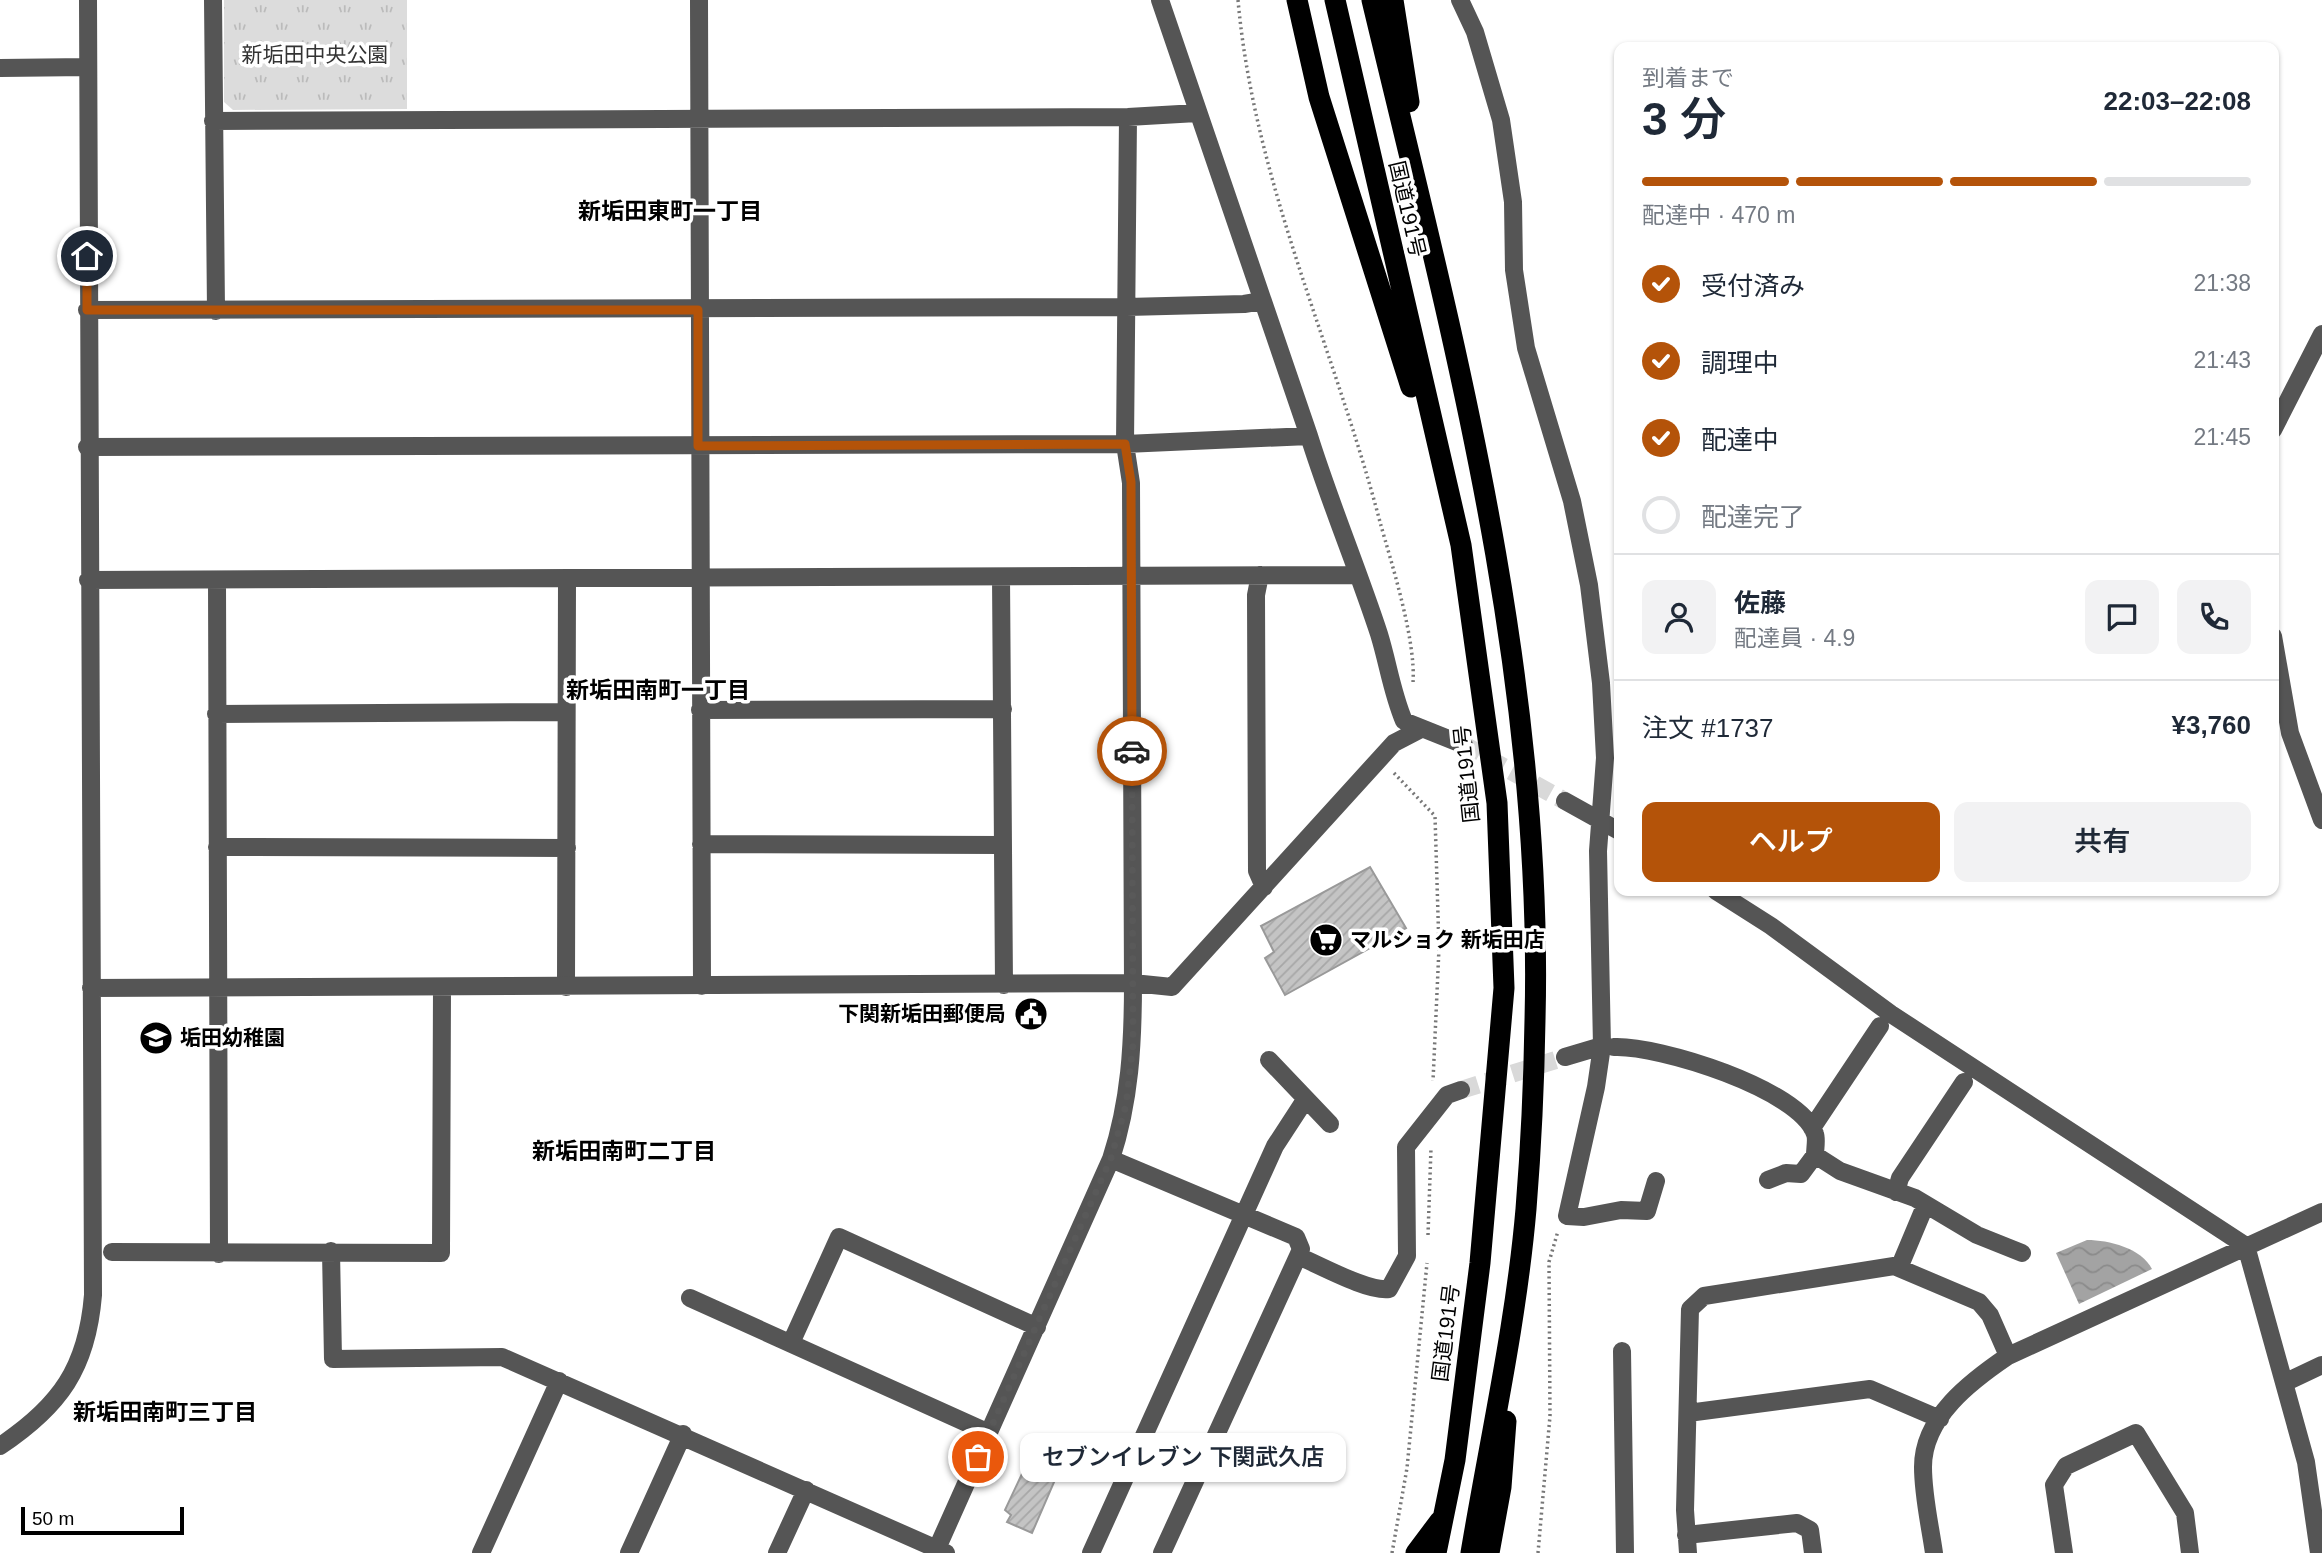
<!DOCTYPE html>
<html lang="ja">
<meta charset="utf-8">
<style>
:root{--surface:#fff;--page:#f2f2f3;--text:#1f2937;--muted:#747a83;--line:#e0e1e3;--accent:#b45309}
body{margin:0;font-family:Arial,"Noto Sans JP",sans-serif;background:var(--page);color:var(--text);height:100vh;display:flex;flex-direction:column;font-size:26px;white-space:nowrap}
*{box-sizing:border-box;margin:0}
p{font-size:23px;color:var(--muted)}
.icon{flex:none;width:38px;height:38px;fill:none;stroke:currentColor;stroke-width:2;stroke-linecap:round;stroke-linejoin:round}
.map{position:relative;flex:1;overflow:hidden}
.panel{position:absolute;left:1614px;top:42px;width:665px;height:854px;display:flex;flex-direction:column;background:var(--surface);border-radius:14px;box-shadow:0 2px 5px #0004}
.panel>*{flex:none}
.scale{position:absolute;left:21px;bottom:18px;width:163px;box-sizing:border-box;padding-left:7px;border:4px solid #000;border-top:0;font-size:19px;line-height:24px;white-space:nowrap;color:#000;-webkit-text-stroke:5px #fff;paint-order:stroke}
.pin{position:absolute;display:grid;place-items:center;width:60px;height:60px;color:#fff;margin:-30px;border:4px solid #fff;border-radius:50%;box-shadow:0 2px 7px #0007}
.courier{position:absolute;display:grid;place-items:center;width:70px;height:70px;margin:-35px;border:5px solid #b45309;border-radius:50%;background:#fff;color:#222;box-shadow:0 2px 9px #0007}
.bubble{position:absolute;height:49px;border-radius:14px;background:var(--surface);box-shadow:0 2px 5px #0004;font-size:23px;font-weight:600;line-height:49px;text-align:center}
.summary em{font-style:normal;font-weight:600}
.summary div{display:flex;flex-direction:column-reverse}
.summary{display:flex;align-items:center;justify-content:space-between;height:119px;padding:0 28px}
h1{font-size:46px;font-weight:600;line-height:52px}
.bar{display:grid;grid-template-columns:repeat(4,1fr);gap:10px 7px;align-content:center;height:84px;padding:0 28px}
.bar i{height:9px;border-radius:5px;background:var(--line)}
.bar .selected{background:var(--accent)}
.bar p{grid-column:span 4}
.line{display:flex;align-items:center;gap:18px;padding:0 28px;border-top:2px solid var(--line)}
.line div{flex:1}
.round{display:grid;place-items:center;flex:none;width:74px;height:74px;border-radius:14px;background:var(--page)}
ol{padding:0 28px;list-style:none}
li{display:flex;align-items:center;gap:21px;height:77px}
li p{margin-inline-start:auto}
li .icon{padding:7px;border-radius:50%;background:var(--accent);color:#fff;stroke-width:4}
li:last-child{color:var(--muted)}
li i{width:38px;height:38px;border:4px solid var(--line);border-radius:50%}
.action{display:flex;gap:14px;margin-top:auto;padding:14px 28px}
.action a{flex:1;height:80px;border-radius:14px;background:var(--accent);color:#fff;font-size:28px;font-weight:600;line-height:80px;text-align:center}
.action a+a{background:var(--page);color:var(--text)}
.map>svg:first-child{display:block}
.grass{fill:url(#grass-tufts)}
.water{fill:url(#water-waves)}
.building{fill:url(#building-hatch);stroke:#999;stroke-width:2}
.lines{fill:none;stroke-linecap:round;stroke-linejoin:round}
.minor-tunnel{stroke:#d9d9d9;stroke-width:18;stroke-dasharray:18 9;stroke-linecap:butt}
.path{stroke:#777;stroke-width:3.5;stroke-dasharray:2 3.5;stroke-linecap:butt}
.minor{stroke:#555;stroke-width:18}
.highway{stroke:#000;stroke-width:21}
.done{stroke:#595959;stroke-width:7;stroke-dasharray:0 12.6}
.route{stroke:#b45309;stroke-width:9}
.labels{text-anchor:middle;stroke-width:7;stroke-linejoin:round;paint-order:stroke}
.park-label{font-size:21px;fill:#333;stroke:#fff}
.street-label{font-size:21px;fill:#000;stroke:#fff}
.poi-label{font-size:21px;font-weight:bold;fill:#000;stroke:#fff;text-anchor:start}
.neighbourhood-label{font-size:23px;font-weight:bold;fill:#000;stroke:#fff}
</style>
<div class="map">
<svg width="2322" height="1553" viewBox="0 0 2322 1553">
<defs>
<pattern id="grass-tufts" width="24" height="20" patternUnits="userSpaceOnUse" patternTransform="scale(1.75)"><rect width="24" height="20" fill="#dcdcdc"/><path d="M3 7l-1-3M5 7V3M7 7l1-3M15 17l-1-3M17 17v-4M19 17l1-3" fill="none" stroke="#bbb"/></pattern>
<pattern id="water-waves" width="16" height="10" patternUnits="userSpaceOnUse" patternTransform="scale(1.75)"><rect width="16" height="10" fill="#a3a3a3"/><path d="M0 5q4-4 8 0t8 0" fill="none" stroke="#8b8b8b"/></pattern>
<pattern id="building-hatch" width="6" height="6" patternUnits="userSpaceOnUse" patternTransform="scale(1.75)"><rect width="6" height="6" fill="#c4c4c4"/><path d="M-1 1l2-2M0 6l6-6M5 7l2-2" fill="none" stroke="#a7a7a7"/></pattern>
</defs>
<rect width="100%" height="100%" fill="#fff"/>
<path class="grass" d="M224,0H407V109L233,110L224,102Z"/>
<path class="water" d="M2087,1240C2109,1240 2141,1248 2152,1269L2079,1304L2056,1253Z"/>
<path class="building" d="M1370,867L1406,928L1285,995L1265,958L1274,952L1261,926Z
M1035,1446L1064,1459L1032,1533L1007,1522L1011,1515L1005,1510Z"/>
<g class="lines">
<path class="minor-tunnel" d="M1464,745L1565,801
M1461,1090L1565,1057"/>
<path class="path" d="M1238,0C1254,181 1334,347 1380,522C1392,565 1416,640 1413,683
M1394,773L1435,816L1439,948L1433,1081
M1428,1235L1431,1148
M1392,1553L1407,1468L1427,1263
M1538,1553L1550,1416L1549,1262L1558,1231"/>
<path class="minor" d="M213,0L216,311
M699,0L702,986
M1160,0L1309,436
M1460,0L1475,32L1501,120L1513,202L1514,270L1526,348L1572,501L1589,585L1601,683L1605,758L1598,851L1602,1046L1596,1087L1567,1216L1584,1217L1621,1210L1647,1211L1656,1181
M0,68L88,67
M213,121L1128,117L1197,113
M87,310L1127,307L1244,304L1262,301
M2273,430L2322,334
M87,447L1125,444L1309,436C1330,503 1357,567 1379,634C1388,663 1392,693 1404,721L1464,745
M1260,575L1256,595L1257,871L1264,887
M1001,577L1004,985
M88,580L1358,575
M217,580L219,1254
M2273,636L2290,733L2322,820
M700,710L1003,709
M216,714L566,712
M1565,801L1619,831
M701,844L1003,845
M217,847L567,848
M1716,891L1771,926L1891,1014L2246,1246L2306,1462L2319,1553
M566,987L567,579
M91,988L1133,983L1172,987L1394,743L1419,730
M1614,1047C1658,1045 1800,1089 1815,1134C1817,1139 1815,1149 1815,1155L1840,1171L1915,1198L1977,1235L2022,1253
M1565,1057L1602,1046
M1269,1060L1330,1124
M1812,1128L1880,1026
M1111,1159L1296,1237L1301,1249L1298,1256C1320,1265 1368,1292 1389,1289L1407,1256L1406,1147L1447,1095L1461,1090
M1768,1180L1786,1173L1801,1174L1815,1155
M1896,1192L1900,1178L1964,1082
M331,1251L333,1359L502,1357L946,1553
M112,1252L441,1253L442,988
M1899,1268L1925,1206
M690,1298L989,1433
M791,1343L839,1237L1037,1327
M1622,1351L1625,1553
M2286,1382L2322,1365
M1688,1413L1870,1389L1940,1419
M0,1446C60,1406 87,1368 93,1295L88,0
M1686,1535L1797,1523L1810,1530L1813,1553
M481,1553L559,1381
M629,1553L683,1434
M777,1553L806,1490
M935,1553L1111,1159C1130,1101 1133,1044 1133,983L1131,483L1125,444L1128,117
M1091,1553L1275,1146L1305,1100
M1162,1553L1298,1256
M1688,1553L1685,1510L1690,1309L1704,1296L1894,1266L1979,1302L1990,1315L2008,1356
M1934,1553C1930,1525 1923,1496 1923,1467C1923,1417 1971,1381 2008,1356L2322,1212
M2064,1553L2054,1485L2066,1466L2136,1433L2185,1513L2190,1553"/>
<path class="highway" d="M1297,0L1319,97L1411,387
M1335,0L1461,545L1497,803L1504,988L1480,1263L1455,1460L1436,1553
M1372,0C1452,334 1544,673 1535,1020C1534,1083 1531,1147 1526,1209C1516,1325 1490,1439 1471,1553
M1393,0L1409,102
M1416,1553L1440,1521
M1489,1553L1501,1487L1506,1421"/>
</g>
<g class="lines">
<path class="done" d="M978,1457L1111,1158L1126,1105L1133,1045L1132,751"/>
<path class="route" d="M87,256V310H698V446L1125,444L1131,482L1132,751"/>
</g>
<defs>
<symbol id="supermarket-disc" viewBox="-11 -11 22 22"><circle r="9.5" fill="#000" stroke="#fff"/><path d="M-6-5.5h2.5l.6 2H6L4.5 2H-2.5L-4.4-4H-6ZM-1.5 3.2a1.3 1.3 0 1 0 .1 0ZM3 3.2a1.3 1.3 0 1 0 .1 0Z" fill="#fff"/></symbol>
<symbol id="civic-disc" viewBox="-11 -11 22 22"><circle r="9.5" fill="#000" stroke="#fff"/><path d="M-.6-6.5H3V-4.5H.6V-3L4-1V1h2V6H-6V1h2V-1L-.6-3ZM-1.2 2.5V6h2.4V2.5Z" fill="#fff"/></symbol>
<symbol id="school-disc" viewBox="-11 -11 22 22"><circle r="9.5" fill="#000" stroke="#fff"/><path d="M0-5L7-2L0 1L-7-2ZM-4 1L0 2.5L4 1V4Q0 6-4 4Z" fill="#fff"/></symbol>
</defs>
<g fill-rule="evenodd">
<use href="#supermarket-disc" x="1307" y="921" width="38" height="38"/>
<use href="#civic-disc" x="1012" y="995" width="38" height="38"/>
<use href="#school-disc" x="137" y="1019" width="38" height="38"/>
</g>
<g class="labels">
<g class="park-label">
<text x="315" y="62">新垢田中央公園</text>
</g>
<g class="street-label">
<text transform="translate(1407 209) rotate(77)" y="7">国道191号</text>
<text transform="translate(1467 774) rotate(-96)" y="7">国道191号</text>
<text transform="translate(1446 1333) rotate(-83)" y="7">国道191号</text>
</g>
<g class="poi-label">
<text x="1350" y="947">マルショク 新垢田店</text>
<text x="1006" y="1021" text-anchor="end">下関新垢田郵便局</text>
<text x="180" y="1045">垢田幼稚園</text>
</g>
<g class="neighbourhood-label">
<text x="670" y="219">新垢田東町一丁目</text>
<text x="658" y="698">新垢田南町一丁目</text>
<text x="624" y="1159">新垢田南町二丁目</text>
<text x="165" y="1420">新垢田南町三丁目</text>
</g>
</g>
</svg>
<div class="scale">50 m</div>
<div class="pin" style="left:978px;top:1457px;background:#ea580c"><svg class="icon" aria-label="bag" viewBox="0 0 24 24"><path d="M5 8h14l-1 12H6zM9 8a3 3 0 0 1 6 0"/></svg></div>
<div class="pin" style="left:87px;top:256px;background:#1f2937"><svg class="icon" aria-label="home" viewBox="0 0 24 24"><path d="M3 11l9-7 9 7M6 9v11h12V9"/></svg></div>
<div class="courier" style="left:1132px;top:751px"><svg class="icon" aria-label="car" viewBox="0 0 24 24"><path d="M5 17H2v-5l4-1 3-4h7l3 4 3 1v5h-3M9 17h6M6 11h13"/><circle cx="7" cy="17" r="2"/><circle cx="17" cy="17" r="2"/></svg></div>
<div class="bubble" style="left:1020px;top:1433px;width:326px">セブンイレブン 下関武久店</div>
<section class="panel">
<div class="summary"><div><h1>3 分</h1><p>到着まで</p></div><em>22:03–22:08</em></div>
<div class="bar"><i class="selected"></i><i class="selected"></i><i class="selected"></i><i></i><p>配達中 · 470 m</p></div>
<ol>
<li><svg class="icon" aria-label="check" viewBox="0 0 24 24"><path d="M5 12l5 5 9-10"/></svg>受付済み<p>21:38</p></li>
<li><svg class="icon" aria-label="check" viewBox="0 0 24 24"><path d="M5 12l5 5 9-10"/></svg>調理中<p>21:43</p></li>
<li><svg class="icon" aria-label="check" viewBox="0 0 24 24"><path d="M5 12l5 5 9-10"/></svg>配達中<p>21:45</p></li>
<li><i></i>配達完了</li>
</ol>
<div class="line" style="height:126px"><a class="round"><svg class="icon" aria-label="person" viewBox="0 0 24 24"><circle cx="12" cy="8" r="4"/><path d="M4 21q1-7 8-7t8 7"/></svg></a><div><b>佐藤</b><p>配達員 · 4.9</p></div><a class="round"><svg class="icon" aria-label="chat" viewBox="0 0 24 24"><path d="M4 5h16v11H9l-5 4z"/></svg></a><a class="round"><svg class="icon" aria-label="phone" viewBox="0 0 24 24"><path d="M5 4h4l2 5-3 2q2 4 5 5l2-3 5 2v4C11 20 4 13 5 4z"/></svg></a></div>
<div class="line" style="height:91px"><div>注文 #1737</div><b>¥3,760</b></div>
<div class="action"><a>ヘルプ</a><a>共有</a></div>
</section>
</div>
